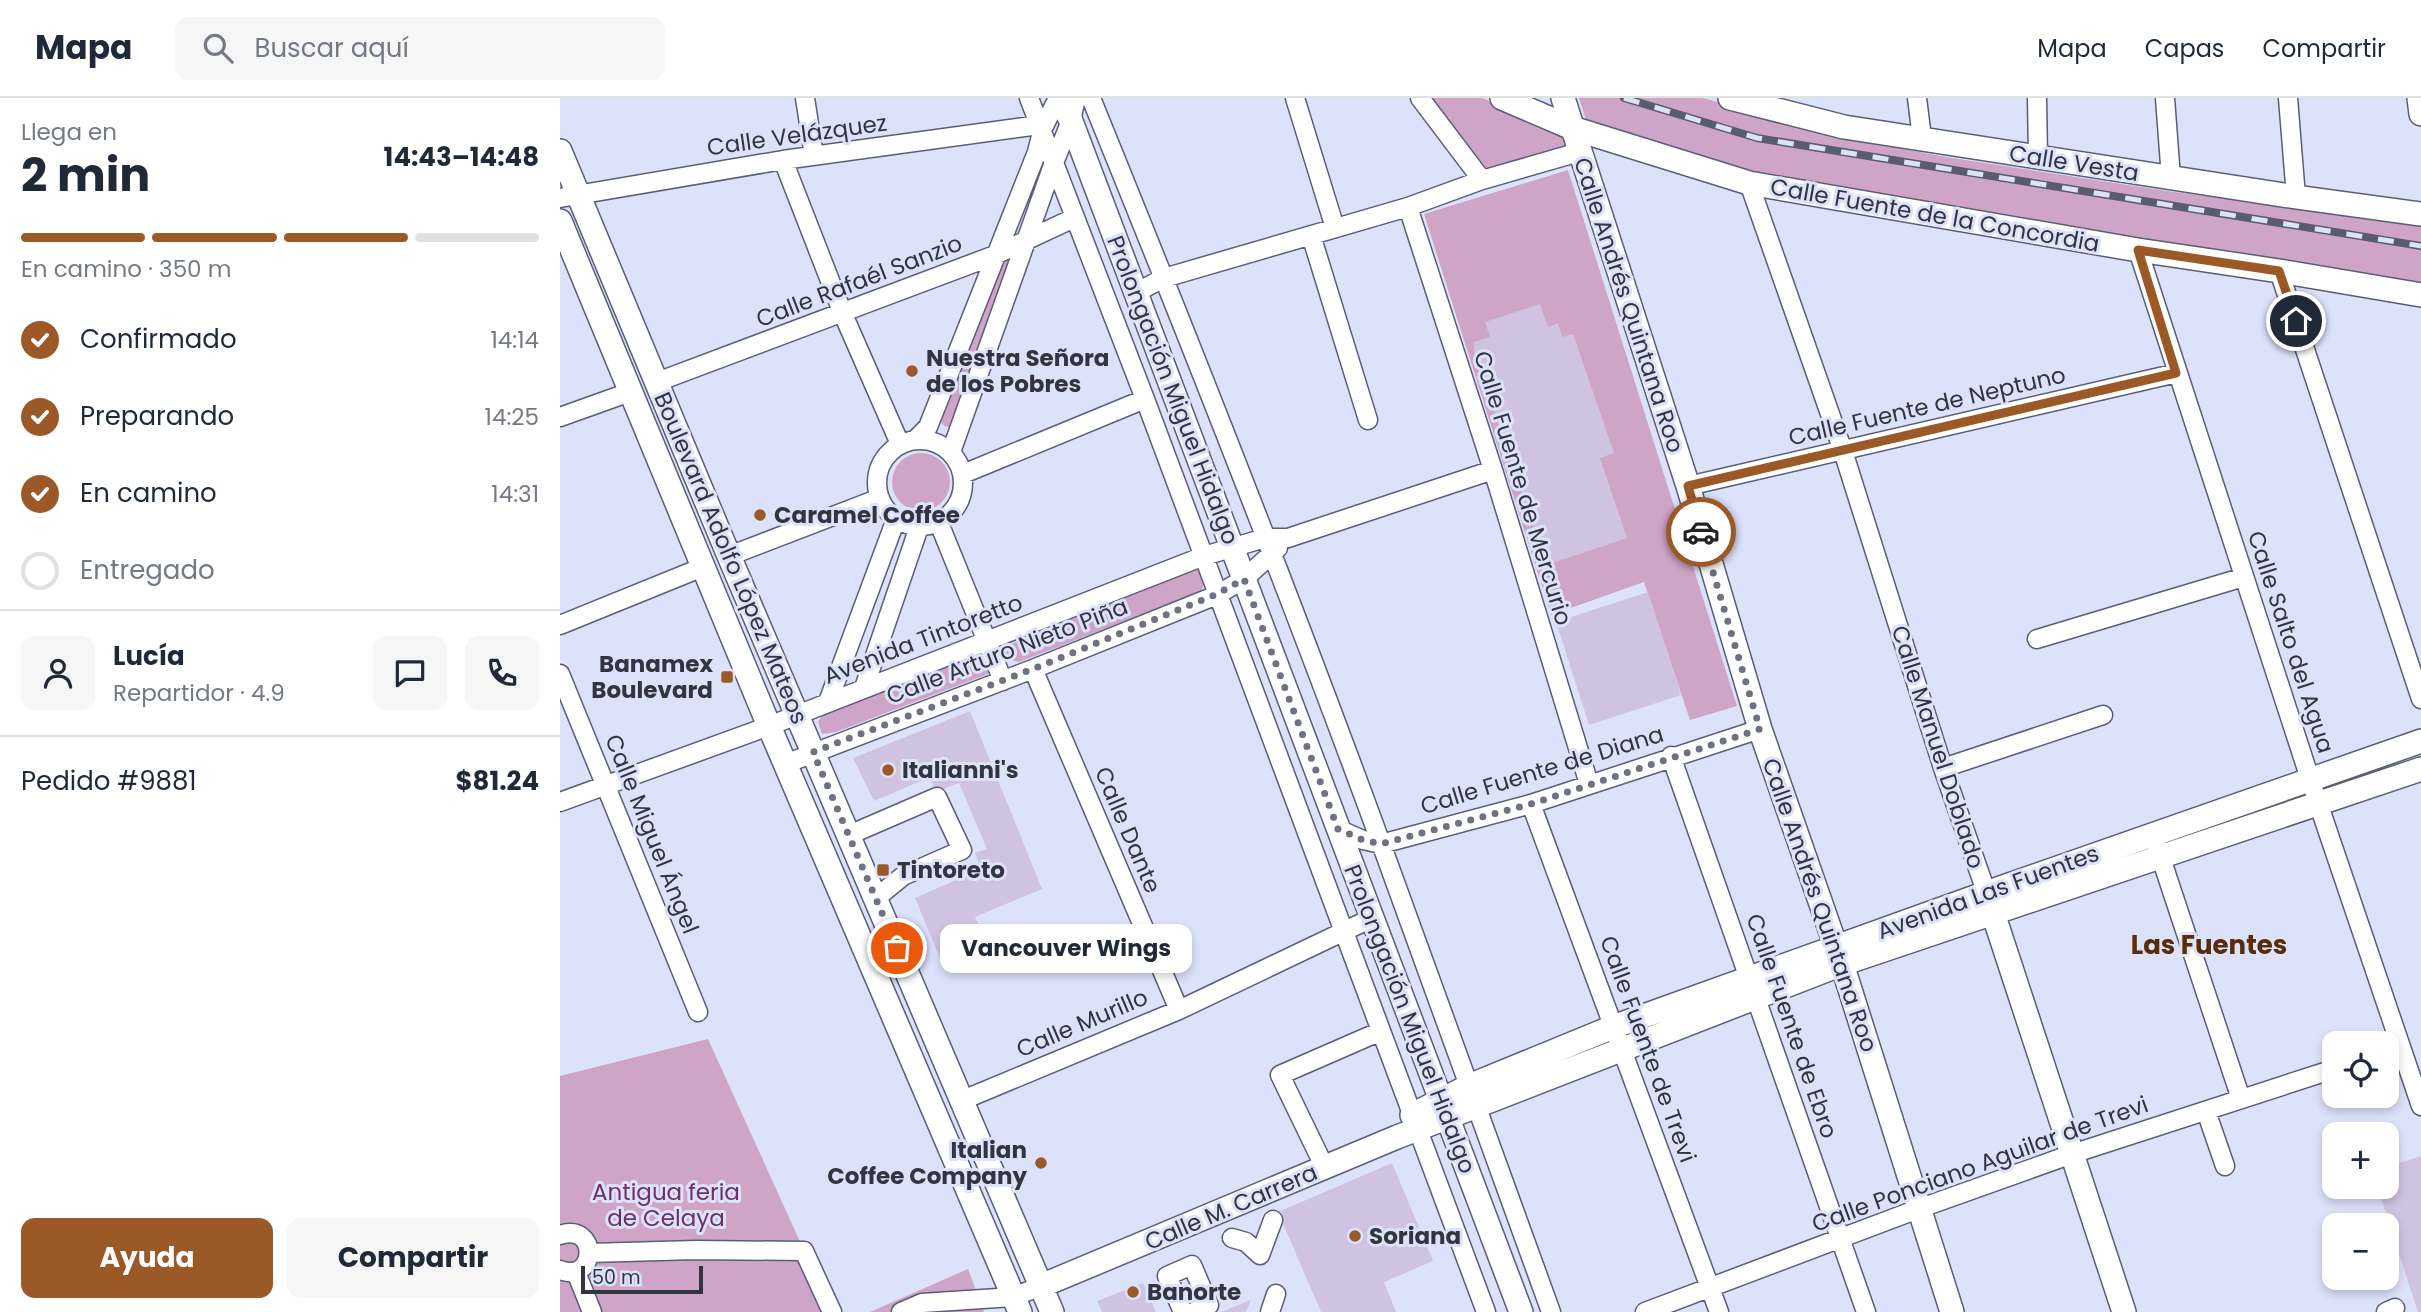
<!DOCTYPE html>
<html lang="es">
<meta charset="utf-8">
<style>
:root{--surface:#fff;--page:#f6f6f7;--text:#1f2937;--muted:#747a83;--line:#e0e1e3;--accent:#9c5928}
body{margin:0;font-family:Poppins,sans-serif;background:var(--page);color:var(--text);height:100vh;display:flex;flex-direction:column;font-size:26px;white-space:nowrap}
*{box-sizing:border-box;margin:0}
p{font-size:23px;color:var(--muted)}
.icon{flex:none;width:38px;height:38px;fill:none;stroke:currentColor;stroke-width:2;stroke-linecap:round;stroke-linejoin:round}
.map{position:relative;flex:1;overflow:hidden}
.drawer{display:flex;flex-direction:column;background:var(--surface);width:560px}
.drawer>*{flex:none}
.tools{position:absolute;left:1762px;top:933px;display:grid;gap:14px}
.tools a{display:grid;place-items:center;width:77px;height:77px;border-radius:14px;background:var(--surface);box-shadow:0 4px 10px #0003;font-size:35px}
.scale{position:absolute;left:21px;bottom:18px;width:122px;box-sizing:border-box;padding-left:7px;border:4px solid #323440;border-top:0;font-size:19px;line-height:24px;white-space:nowrap;color:#323440;-webkit-text-stroke:5px #dde2fb;paint-order:stroke}
.pin{position:absolute;display:grid;place-items:center;width:60px;height:60px;color:#fff;margin:-30px;border:4px solid #fff;border-radius:50%;box-shadow:0 2px 7px #0007}
.courier{position:absolute;display:grid;place-items:center;width:70px;height:70px;margin:-35px;border:5px solid #9c5928;border-radius:50%;background:#fff;color:#222;box-shadow:0 2px 9px #0007}
.bubble{position:absolute;height:49px;border-radius:14px;background:var(--surface);box-shadow:0 4px 10px #0003;font-size:23px;font-weight:700;line-height:49px;text-align:center}
.headline em{font-style:normal;font-weight:700}
.headline div{display:flex;flex-direction:column-reverse}
.headline{display:flex;align-items:center;justify-content:space-between;height:119px;padding:0 21px}
h1{font-size:46px;font-weight:700;line-height:52px}
.bar{display:grid;grid-template-columns:repeat(4,1fr);gap:10px 7px;align-content:center;height:84px;padding:0 21px}
.bar i{height:9px;border-radius:5px;background:var(--line)}
.bar .active{background:var(--accent)}
.bar p{grid-column:span 4}
.line{display:flex;align-items:center;gap:18px;padding:0 21px;border-top:2px solid var(--line)}
.line div{flex:1}
.round{display:grid;place-items:center;flex:none;width:74px;height:74px;border-radius:14px;background:var(--page)}
ol{padding:0 21px;list-style:none}
li{display:flex;align-items:center;gap:21px;height:77px}
li p{margin-inline-start:auto}
li .icon{padding:7px;border-radius:50%;background:var(--accent);color:#fff;stroke-width:4}
li:last-child{color:var(--muted)}
li i{width:38px;height:38px;border:4px solid var(--line);border-radius:50%}
.cta{display:flex;gap:14px;margin-top:auto;padding:14px 21px}
.cta a{flex:1;height:80px;border-radius:14px;background:var(--accent);color:#fff;font-size:28px;font-weight:700;line-height:80px;text-align:center}
.cta a+a{background:var(--page);color:var(--text)}
header{display:flex;align-items:center;gap:42px;box-sizing:border-box;height:98px;padding:0 35px;background:var(--surface);border-bottom:2px solid var(--line)}
header strong{font-size:33px}
nav{display:flex;gap:38px;margin-inline-start:auto;font-size:24px}
.search{width:490px;height:63px;background:var(--page);display:flex;align-items:center;gap:18px;box-sizing:border-box;padding:0 24px;border-radius:14px;color:var(--muted);font-size:26px}
main{display:flex;flex:1;min-height:0}
.map>svg:first-child{display:block}
.green{fill:#cfa5c7}
.building{fill:#d0c3e1}
.lines{fill:none;stroke-linecap:round;stroke-linejoin:round}
.minor-casing{stroke:#595d78;stroke-width:21}
.major-casing{stroke:#595d78;stroke-width:26}
.minor{stroke:#fff;stroke-width:18}
.major{stroke:#fff;stroke-width:23}
.rail-casing{stroke:#595c6b;stroke-width:8}
.rail{stroke:#dde2fb;stroke-width:5;stroke-dasharray:16;stroke-linecap:butt}
.done{stroke:#6e7181;stroke-width:7;stroke-dasharray:0 12.6}
.route{stroke:#9c5928;stroke-width:9}
.poi-dot{fill:#9c5928;stroke:#dde2fb;stroke-width:2.5}
.labels{text-anchor:middle;stroke-width:6;stroke-linejoin:round;paint-order:stroke}
.street-label{font-size:23px;fill:#323440;stroke:#dde2fb}
.poi-label{font-size:23px;font-weight:bold;fill:#323440;stroke:#dde2fb;text-anchor:start}
.park-label{font-size:23px;fill:#6e3066;stroke:#dde2fb}
.quarter-label{font-size:26px;font-weight:bold;fill:#592c08;stroke:#dde2fb}
</style>
<header>
<strong>Mapa</strong>
<div class="search"><svg class="icon" aria-label="search" viewBox="0 0 24 24"><circle cx="10" cy="10" r="6"/><path d="M15 15l6 6"/></svg>Buscar aquí</div>
<nav><a>Mapa</a><a>Capas</a><a>Compartir</a></nav>
</header>
<main>
<section class="drawer">
<div class="headline"><div><h1>2 min</h1><p>Llega en</p></div><em>14:43–14:48</em></div>
<div class="bar"><i class="active"></i><i class="active"></i><i class="active"></i><i></i><p>En camino · 350 m</p></div>
<ol>
<li><svg class="icon" aria-label="check" viewBox="0 0 24 24"><path d="M5 12l5 5 9-10"/></svg>Confirmado<p>14:14</p></li>
<li><svg class="icon" aria-label="check" viewBox="0 0 24 24"><path d="M5 12l5 5 9-10"/></svg>Preparando<p>14:25</p></li>
<li><svg class="icon" aria-label="check" viewBox="0 0 24 24"><path d="M5 12l5 5 9-10"/></svg>En camino<p>14:31</p></li>
<li><i></i>Entregado</li>
</ol>
<div class="line" style="height:126px"><a class="round"><svg class="icon" aria-label="person" viewBox="0 0 24 24"><circle cx="12" cy="8" r="4"/><path d="M4 21q1-7 8-7t8 7"/></svg></a><div><b>Lucía</b><p>Repartidor · 4.9</p></div><a class="round"><svg class="icon" aria-label="chat" viewBox="0 0 24 24"><path d="M4 5h16v11H9l-5 4z"/></svg></a><a class="round"><svg class="icon" aria-label="phone" viewBox="0 0 24 24"><path d="M5 4h4l2 5-3 2q2 4 5 5l2-3 5 2v4C11 20 4 13 5 4z"/></svg></a></div>
<div class="line" style="height:91px"><div>Pedido #9881</div><b>$81.24</b></div>
<div class="cta"><a>Ayuda</a><a>Compartir</a></div>
</section>
<div class="map">
<svg width="1861" height="1214" viewBox="0 0 1861 1214">
<rect width="100%" height="100%" fill="#dde2fb"/>
<path class="green" d="M869,0H922L1005,34L1011,46L924,71Z
M1019,0H1143L1289,41L1386,59L1614,94L1861,124V191L1183,74L1028,28Z
M1008,72L1177,608L1130,622L1084,484L991,517L864,116Z
M456,158L392,330L384,328L380,322L443,160Z
M332 384a29 29 0 1 1 58 0a29 29 0 1 1-58 0Z
M632,470L641,471C646,480 646,485 640,494L459,564L449,562L445,554L451,546Z
M428,555L432,565L428,576L276,634L262,636L258,624L263,616L415,556Z
M148,941L272,1214H0V978Z
M408,1171L424,1214H310Z"/>
<path class="building" d="M980,206L988,229L998,225L1002,239L1013,236L1054,355L1040,360L1067,440L986,467L914,254V244L930,239L925,224Z
M1088,494L1121,597L1029,627L996,524Z
M410,613L482,791L415,819L429,851L384,870L355,800L421,771L415,755L427,751L399,685L376,694L370,679L314,703L293,660Z
M1861,1058V1214H1858L1817,1088H1827V1069Z
M832,1065L873,1163L824,1184L836,1214H761L718,1114Z
M583,1185L596,1214H542L537,1203Z
M691,1202L686,1214H661Z"/>
<g class="lines">
<defs>
<path id="minor" d="M245,0L254,58
M469,0L585,301L926,1214
M531,0C632,248 730,497 822,748C879,903 934,1059 991,1214
M735,0L775,130
M860,0L922,82
M1357,0L1362,40
M1477,0L1478,59
M1605,0L1611,80
M1728,0L1736,99
M223,62L283,216L340,346
M1189,85L1283,353L1383,670L1430,805
M0,100L223,62L472,28L483,30
M848,109L933,372L1029,686
M751,137L808,322
M1578,152L1750,681L1861,1008
M1719,173L1861,601
M577,194L604,180L848,109L922,82L1019,54
M97,284L435,157L514,120
M0,319L70,294
M356,341L368,329L477,54L483,30L498,0
M317 385a43 43 0 1 1 86 0a43 43 0 1 1-86 0Z
M391,354L493,67L511,23L516,0
M403,376L585,301
M1128,388L1617,275
M379,425L443,583
M169,458L320,400
M0,527L143,469
M1477,541L1684,479
M473,571L619,912
M0,576L138,914
M304,590L359,429
M268,604L336,421
M1111,658L1306,1214
M225,666L473,571L657,497L684,481L718,450
M1383,670L1543,617
M0,704L209,628L644,458L705,440H728L933,372
M971,706L1159,1214
M778,731L803,742L821,746L971,706L1200,631
M289,737L377,699L402,752L343,778L316,800
M1597,748L1681,1001
M403,1002L619,912L812,820
M1646,1013L1665,1068
M765,1070L720,977L821,933
M0,1137C39,1124 37,1186 0,1172
M672,1140L686,1144L700,1157L713,1122
M29,1155L136,1152L244,1153L272,1214
M16,1174L32,1214
M341,1214L362,1205L453,1199L481,1188
M623,1214L607,1178L632,1167L649,1207L634,1214
M710,1214L716,1196
M1085,1214L1358,1111L1512,1056L1774,971
M1826,1214L1835,1210"/>
<path id="major" d="M500,0L511,23L961,1214
M942,0L1012,30L1189,85L1578,152L1719,173L1861,197
M1003,0L1128,388L1200,631L1282,866L1392,1214
M1170,0L1284,29L1736,99L1861,116
M1859,0L1861,16
M0,53L169,458L492,1214
M0,123L209,628L460,1214
M1433,815L1564,1214
M852,1017L909,988L1053,929L1426,795L1861,643
M481,1188L837,1039L1282,866L1861,671"/>
</defs>
<use href="#minor" class="minor-casing"/>
<use href="#major" class="major-casing"/>
<use href="#minor" class="minor"/>
<use href="#major" class="major"/>
<defs>
<path id="rail" d="M1064,0L1197,40L1861,148"/>
</defs>
<use href="#rail" class="rail-casing"/>
<use href="#rail" class="rail"/>
</g>
<g class="lines">
<path class="done" d="M337,850L253,654L473,571L657,496L684,481L778,731L803,742L821,746L971,706L1200,631L1141,434"/>
<path class="route" d="M1141,434L1128,388L1616,275L1578,152L1719,173L1736,223"/>
</g>
<g class="poi-dot">
<circle cx="352" cy="273" r="7"/>
<circle cx="200" cy="417" r="7"/>
<rect x="160" y="572" width="14" height="14" rx="3.5"/>
<circle cx="328" cy="672" r="7"/>
<rect x="316" y="765" width="14" height="14" rx="3.5"/>
<circle cx="481" cy="1065" r="7"/>
<circle cx="795" cy="1138" r="7"/>
<circle cx="573" cy="1194" r="7"/>
</g>
<g class="labels">
<g class="street-label">
<text transform="translate(237 37) rotate(-8)" y="8">Calle Velázquez</text>
<text transform="translate(1514 65) rotate(9)" y="8">Calle Vesta</text>
<text transform="translate(1375 117) rotate(10)" y="8">Calle Fuente de la Concordia</text>
<text transform="translate(299 183) rotate(-21)" y="8">Calle Rafaél Sanzio</text>
<text transform="translate(1069 207) rotate(72)" y="8">Calle Andrés Quintana Roo</text>
<text transform="translate(613 292) rotate(69)" y="8">Prolongación Miguel Hidalgo</text>
<text transform="translate(1367 308) rotate(-13)" y="8">Calle Fuente de Neptuno</text>
<text transform="translate(963 390) rotate(73)" y="8">Calle Fuente de Mercurio</text>
<text transform="translate(171 460) rotate(67)" y="8">Boulevard Adolfo López Mateos</text>
<text transform="translate(363 541) rotate(-21)" y="8">Avenida Tintoretto</text>
<text transform="translate(1731 544) rotate(72)" y="8">Calle Salto del Agua</text>
<text transform="translate(447 553) rotate(-21)" y="8">Calle Arturo Nieto Piña</text>
<text transform="translate(1378 649) rotate(72)" y="8">Calle Manuel Doblado</text>
<text transform="translate(982 672) rotate(-17)" y="8">Calle Fuente de Diana</text>
<text transform="translate(568 732) rotate(67)" y="8">Calle Dante</text>
<text transform="translate(92 736) rotate(68)" y="8">Calle Miguel Ángel</text>
<text transform="translate(1428 794) rotate(-20)" y="8">Avenida Las Fuentes</text>
<text transform="translate(1260 807) rotate(71)" y="8">Calle Andrés Quintana Roo</text>
<text transform="translate(850 921) rotate(69)" y="8">Prolongación Miguel Hidalgo</text>
<text transform="translate(522 925) rotate(-23)" y="8">Calle Murillo</text>
<text transform="translate(1232 928) rotate(71)" y="8">Calle Fuente de Ebro</text>
<text transform="translate(1088 951) rotate(70)" y="8">Calle Fuente de Trevi</text>
<text transform="translate(1420 1066) rotate(-20)" y="8">Calle Ponciano Aguilar de Trevi</text>
<text transform="translate(671 1109) rotate(-23)" y="8">Calle M. Carrera</text>
</g>
<g class="poi-label">
<text x="366" y="268">Nuestra Señora<tspan x="366" dy="26">de los Pobres</tspan></text>
<text x="214" y="425">Caramel Coffee</text>
<text x="153" y="574" text-anchor="end">Banamex<tspan x="153" dy="26">Boulevard</tspan></text>
<text x="342" y="680">Italianni's</text>
<text x="337" y="780">Tintoreto</text>
<text x="467" y="1060" text-anchor="end">Italian<tspan x="467" dy="26">Coffee Company</tspan></text>
<text x="809" y="1146">Soriana</text>
<text x="587" y="1202">Banorte</text>
</g>
<g class="park-label">
<text x="106" y="1102">Antigua feria<tspan x="106" dy="26">de Celaya</tspan></text>
</g>
<g class="quarter-label">
<text x="1649" y="856">Las Fuentes</text>
</g>
</g>
</svg>
<div class="tools">
<a><svg class="icon" aria-label="locate" viewBox="0 0 24 24"><circle cx="12" cy="12" r="6"/><path d="M12 2v4M12 18v4M2 12h4M18 12h4"/></svg></a>
<a>+</a>
<a>−</a>
</div>
<div class="scale">50 m</div>
<div class="pin" style="left:337px;top:850px;background:#ea580c"><svg class="icon" aria-label="bag" viewBox="0 0 24 24"><path d="M5 8h14l-1 12H6zM9 8a3 3 0 0 1 6 0"/></svg></div>
<div class="pin" style="left:1736px;top:223px;background:#1f2937"><svg class="icon" aria-label="home" viewBox="0 0 24 24"><path d="M3 11l9-7 9 7M6 9v11h12V9"/></svg></div>
<div class="courier" style="left:1141px;top:434px"><svg class="icon" aria-label="car" viewBox="0 0 24 24"><path d="M5 17H2v-5l4-1 3-4h7l3 4 3 1v5h-3M9 17h6M6 11h13"/><circle cx="7" cy="17" r="2"/><circle cx="17" cy="17" r="2"/></svg></div>
<div class="bubble" style="left:380px;top:826px;width:252px">Vancouver Wings</div>
</div>
</main>
